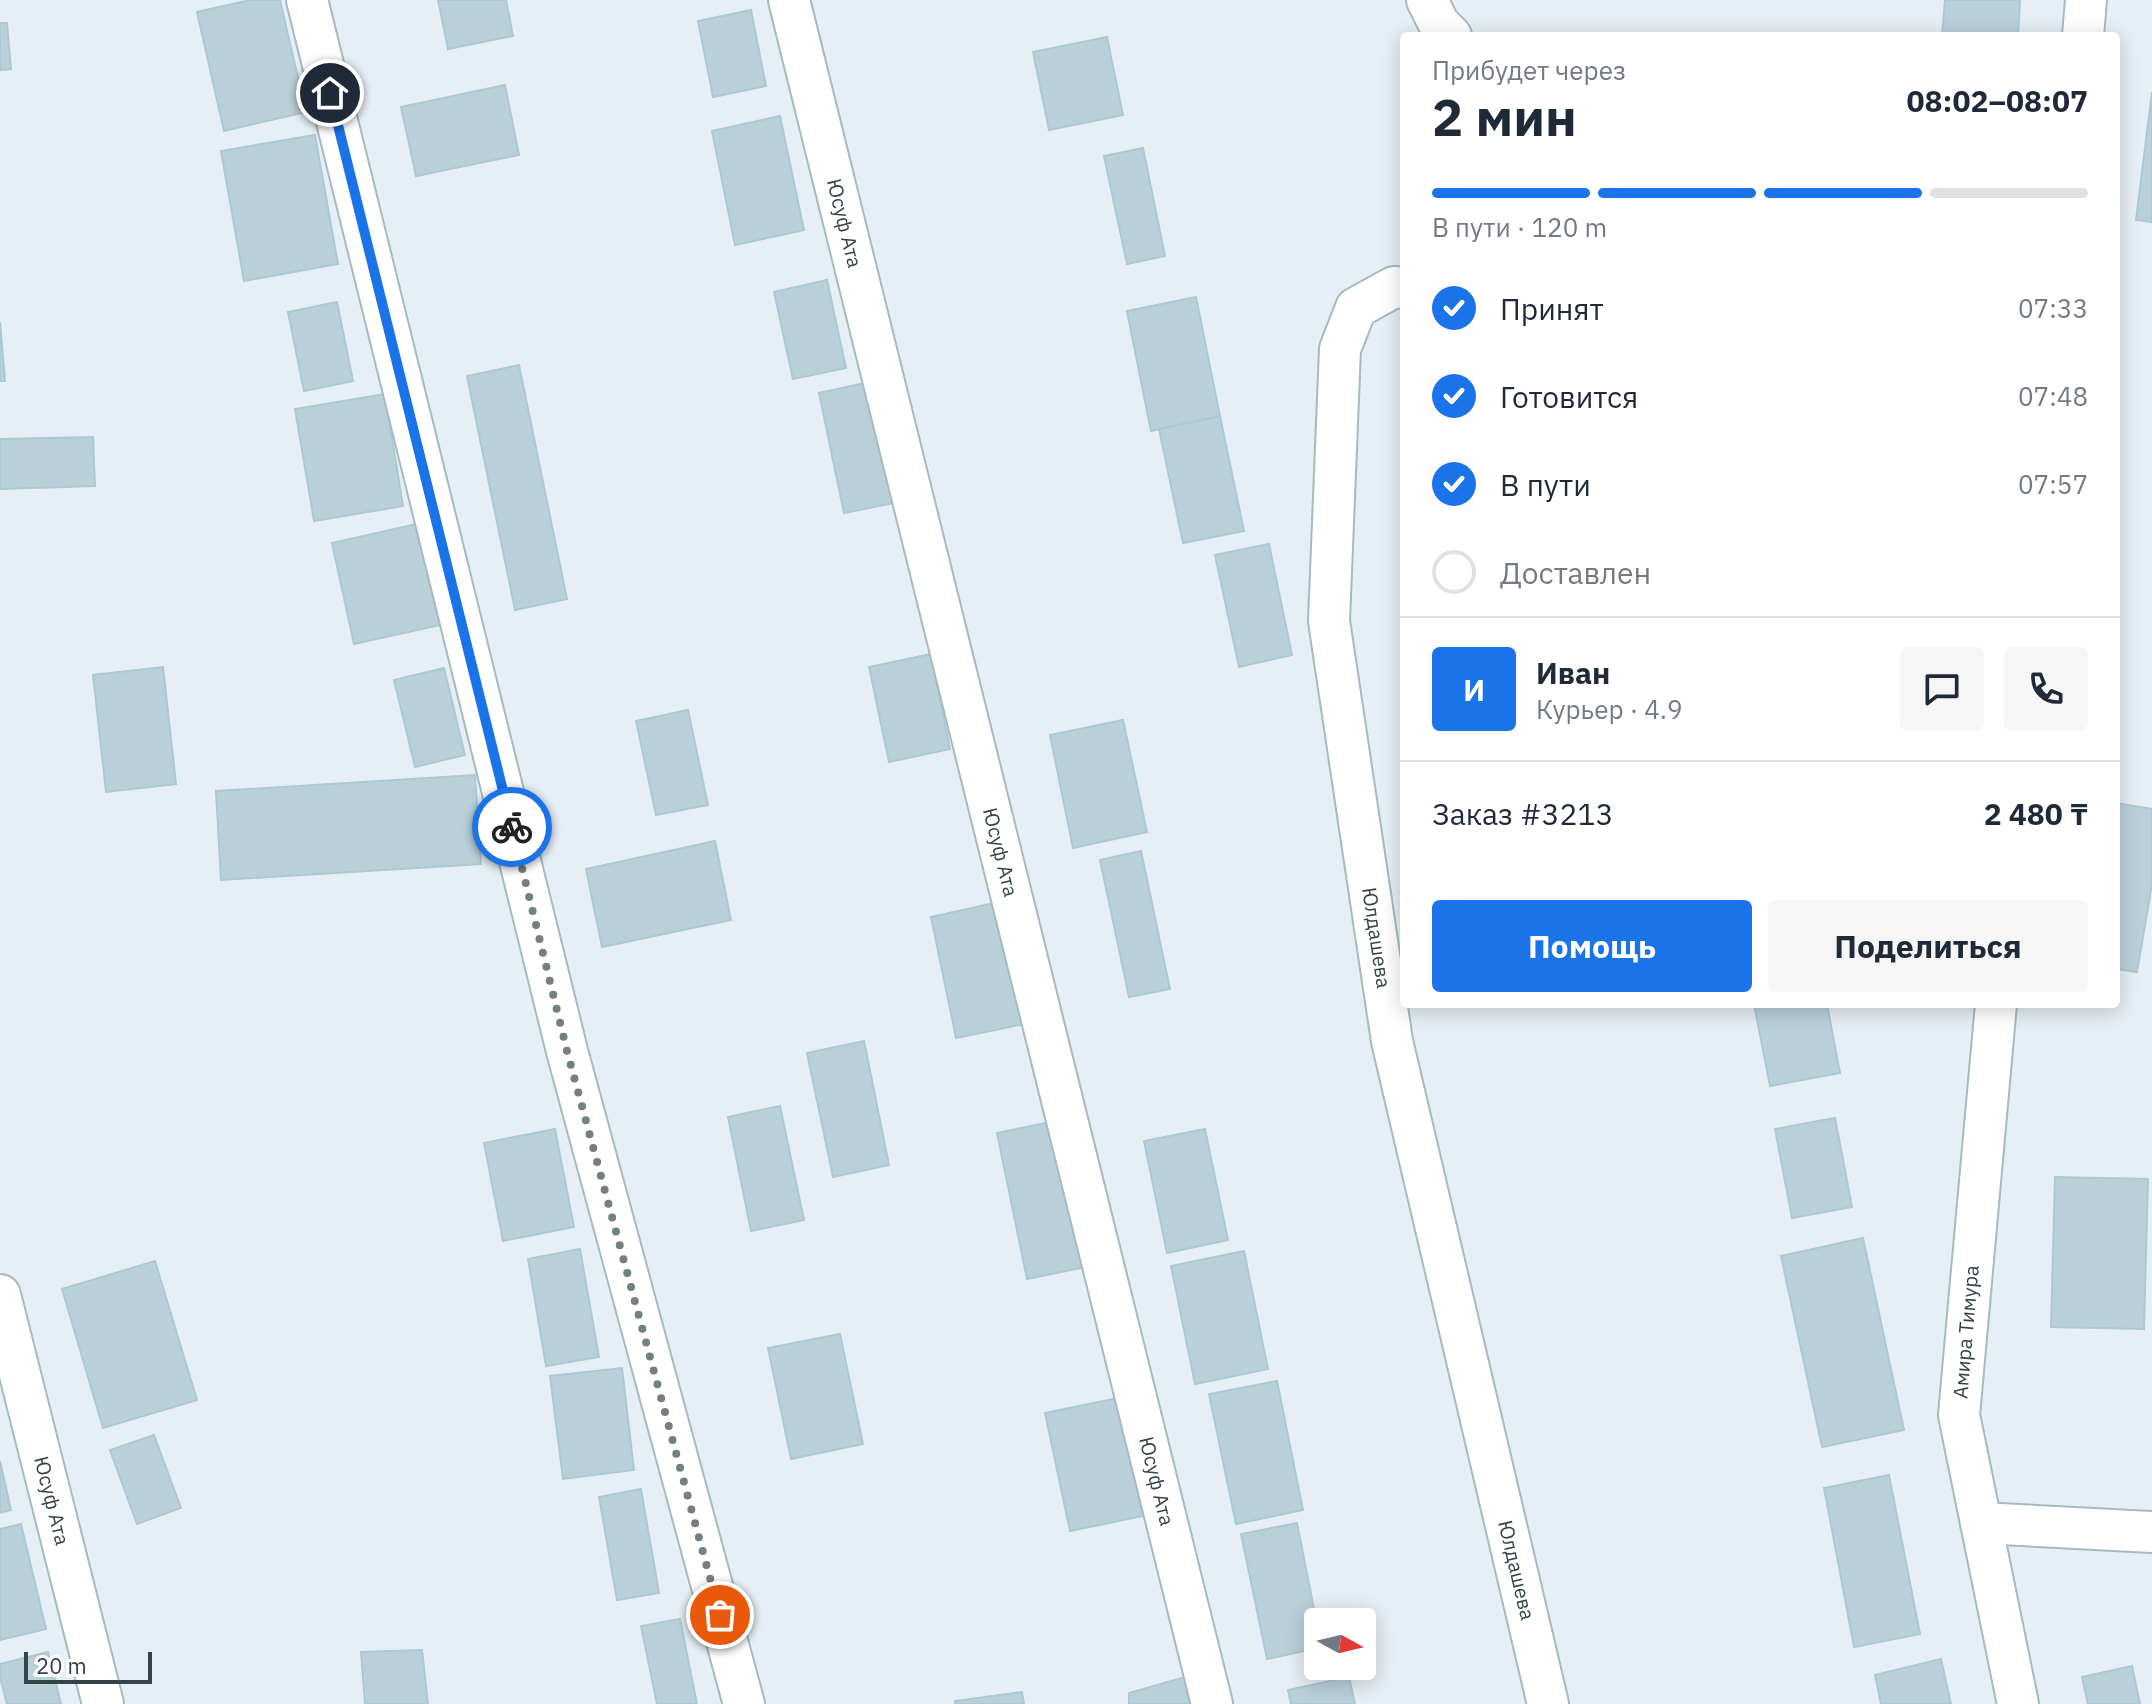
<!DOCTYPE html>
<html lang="ru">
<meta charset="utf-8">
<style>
:root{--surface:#fff;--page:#f6f6f7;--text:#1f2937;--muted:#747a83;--line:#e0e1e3;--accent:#1a73e8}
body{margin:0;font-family:"IBM Plex Sans",sans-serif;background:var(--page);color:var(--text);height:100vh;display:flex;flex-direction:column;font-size:30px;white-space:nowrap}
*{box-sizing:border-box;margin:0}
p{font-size:26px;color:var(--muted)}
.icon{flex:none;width:44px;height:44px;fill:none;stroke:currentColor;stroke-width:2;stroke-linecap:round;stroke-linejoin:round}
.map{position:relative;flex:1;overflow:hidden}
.sheet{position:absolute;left:1400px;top:32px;width:720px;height:976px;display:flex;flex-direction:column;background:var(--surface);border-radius:8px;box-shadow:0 4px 20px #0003}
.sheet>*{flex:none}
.needle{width:52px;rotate:98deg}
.fabs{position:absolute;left:1304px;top:1608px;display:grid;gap:16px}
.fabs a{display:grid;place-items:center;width:72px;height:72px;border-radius:8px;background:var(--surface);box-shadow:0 4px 20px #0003;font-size:40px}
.scale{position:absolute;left:24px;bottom:20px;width:128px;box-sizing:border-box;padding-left:8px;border:4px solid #344348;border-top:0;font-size:22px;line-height:28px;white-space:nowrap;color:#344348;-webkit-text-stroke:6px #fff;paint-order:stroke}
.pin{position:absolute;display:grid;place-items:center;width:68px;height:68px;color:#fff;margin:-34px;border:4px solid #fff;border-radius:50%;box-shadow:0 2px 8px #0007}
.courier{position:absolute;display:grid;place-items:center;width:80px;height:80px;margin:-40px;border:6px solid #1a73e8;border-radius:50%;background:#fff;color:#222;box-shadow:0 2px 10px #0007}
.head em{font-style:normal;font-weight:700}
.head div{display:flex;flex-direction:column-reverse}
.head{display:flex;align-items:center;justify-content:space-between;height:136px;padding:0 32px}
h1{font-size:52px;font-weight:700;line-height:60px}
.bar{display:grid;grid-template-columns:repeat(4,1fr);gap:12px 8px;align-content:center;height:96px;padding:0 32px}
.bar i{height:10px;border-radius:6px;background:var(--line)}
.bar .current{background:var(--accent)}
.bar p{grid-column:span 4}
.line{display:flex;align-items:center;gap:20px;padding:0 32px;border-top:2px solid var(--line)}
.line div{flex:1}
.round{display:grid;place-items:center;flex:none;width:84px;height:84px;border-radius:8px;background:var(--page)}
ol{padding:0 32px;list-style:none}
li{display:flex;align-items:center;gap:24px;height:88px}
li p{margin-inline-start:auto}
li .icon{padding:8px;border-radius:50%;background:var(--accent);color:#fff;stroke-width:4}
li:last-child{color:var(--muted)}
li i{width:44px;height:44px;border:4px solid var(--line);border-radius:50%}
.action{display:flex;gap:16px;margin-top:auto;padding:16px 32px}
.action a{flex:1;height:92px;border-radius:8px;background:var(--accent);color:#fff;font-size:32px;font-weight:700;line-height:92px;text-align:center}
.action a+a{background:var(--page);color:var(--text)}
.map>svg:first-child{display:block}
.building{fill:#bad0d8;stroke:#acc8d3;stroke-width:2}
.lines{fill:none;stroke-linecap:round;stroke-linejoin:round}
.street-casing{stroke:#a7b9c1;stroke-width:44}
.street{stroke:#fff;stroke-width:40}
.done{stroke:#727f85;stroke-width:8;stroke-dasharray:0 14.4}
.route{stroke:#1a73e8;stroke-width:10}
.labels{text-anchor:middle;stroke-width:8;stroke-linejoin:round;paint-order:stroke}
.street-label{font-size:20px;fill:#344348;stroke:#fff}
</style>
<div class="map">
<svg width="2152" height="1704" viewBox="0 0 2152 1704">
<rect width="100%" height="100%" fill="#e6eff5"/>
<path class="building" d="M250,0H280L306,112L224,131L197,12Z
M438,0H506L513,36L448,49Z
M1945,0H2020L2018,36H1942Z
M751,10L766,86L713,97L698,21Z
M0,23H7L11,69L0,70Z
M1107,37L1123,115L1049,130L1033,52Z
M505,85L519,155L416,176L401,107Z
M2152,92V222L2136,220Z
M780,116L804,230L735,245L712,131Z
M315,135L338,264L244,281L221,151Z
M1143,148L1165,256L1127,264L1104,156Z
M827,280L846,368L793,379L774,292Z
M1196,297L1220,416L1151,431L1127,311Z
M337,302L353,381L304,391L288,312Z
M0,322L5,381H0Z
M519,365L567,599L515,610L467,376Z
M874,381L899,502L844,513L819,393Z
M385,394L403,506L314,521L295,409Z
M1220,416L1244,531L1183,543L1159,429Z
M93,437L95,486L0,489V439Z
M417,524L440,625L354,644L332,543Z
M1269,544L1292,655L1239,667L1215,555Z
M931,654L950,749L889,762L869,667Z
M163,667L176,784L106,792L93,675Z
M444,668L465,755L415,767L394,680Z
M688,710L708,805L656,815L636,721Z
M1123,720L1147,832L1073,848L1050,735Z
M475,775L481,864L221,880L216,791Z
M2116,803L2152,809V884L2137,972L2116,969Z
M715,841L731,920L602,947L586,869Z
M1141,851L1170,989L1129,997L1100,860Z
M1008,900L1034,1022L956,1038L931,917Z
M1754,1004H1827L1840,1073L1770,1086Z
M864,1041L889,1165L833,1177L807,1053Z
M780,1106L804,1220L751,1231L728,1117Z
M1835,1118L1852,1207L1792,1218L1775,1129Z
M1056,1121L1086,1267L1027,1279L997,1133Z
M555,1129L574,1227L503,1241L484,1143Z
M1205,1129L1228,1240L1167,1253L1144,1141Z
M2055,1177L2148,1179L2144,1329L2051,1327Z
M1863,1238L1904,1430L1822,1447L1781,1256Z
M580,1249L599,1357L546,1366L528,1259Z
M1244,1251L1268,1369L1195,1384L1171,1266Z
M155,1261L197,1400L103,1428L62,1289Z
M840,1334L863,1444L791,1459L768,1348Z
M622,1368L634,1470L563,1479L550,1376Z
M1277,1381L1303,1510L1236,1524L1209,1394Z
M1118,1398L1143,1516L1070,1531L1045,1413Z
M154,1435L181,1508L137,1524L110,1450Z
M0,1461L11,1510L0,1513Z
M1889,1475L1920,1634L1854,1647L1824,1488Z
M641,1489L659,1593L617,1600L599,1497Z
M1297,1523L1318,1629V1648L1267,1659L1241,1534Z
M21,1524L46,1629L0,1640V1529Z
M680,1619L697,1704H657L641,1626Z
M422,1650L428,1704H365L361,1652Z
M48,1652L61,1704H7L0,1677V1664Z
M1941,1659L1951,1704H1881L1875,1675Z
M2132,1666L2140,1704H2088L2082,1677Z
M1185,1677L1191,1704H1129V1693Z
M1349,1677L1355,1704H1291L1288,1690Z
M1022,1692L1024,1704H955V1701Z"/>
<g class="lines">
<defs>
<g id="street">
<path d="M307,0L567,1051L744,1704"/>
<path id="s1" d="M789,0L1212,1704"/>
<path d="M1427,0L1439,24L1451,36"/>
<path d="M2083,36L2086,0"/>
<path id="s2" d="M1404,288L1394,287L1356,308L1340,349L1329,621L1392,1041L1548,1704"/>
<path d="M1996,1004L1959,1415L2018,1704"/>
<path id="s3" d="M0,1295L103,1704"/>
<path d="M1981,1523L2152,1532"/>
</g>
</defs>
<use href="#street" class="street-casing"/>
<use href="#street" class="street"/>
</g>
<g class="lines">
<path class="done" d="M512,827L567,1051L720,1615"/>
<path class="route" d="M330,93L512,827"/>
</g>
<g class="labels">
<g class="street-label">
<text dy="7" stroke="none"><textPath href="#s1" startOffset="230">Юсуф Ата</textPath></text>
<text dy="7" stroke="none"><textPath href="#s1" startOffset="878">Юсуф Ата</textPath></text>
<text dy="7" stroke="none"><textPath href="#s2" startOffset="690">Юлдашева</textPath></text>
<text transform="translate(1966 1332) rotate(-85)" y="7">Амира Тимура</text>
<text dy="7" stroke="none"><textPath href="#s1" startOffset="1526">Юсуф Ата</textPath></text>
<text dy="7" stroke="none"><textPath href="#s3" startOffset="212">Юсуф Ата</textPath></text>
<text dy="7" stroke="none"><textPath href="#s2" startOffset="1338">Юлдашева</textPath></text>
</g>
</g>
</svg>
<div class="fabs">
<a><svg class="needle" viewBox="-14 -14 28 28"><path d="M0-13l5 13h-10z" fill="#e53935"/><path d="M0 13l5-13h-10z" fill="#747a83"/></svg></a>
</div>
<div class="scale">20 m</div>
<div class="pin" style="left:720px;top:1615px;background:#ea580c"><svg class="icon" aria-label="bag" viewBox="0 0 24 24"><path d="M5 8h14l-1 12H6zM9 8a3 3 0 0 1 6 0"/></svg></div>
<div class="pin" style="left:330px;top:93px;background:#1f2937"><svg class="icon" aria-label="home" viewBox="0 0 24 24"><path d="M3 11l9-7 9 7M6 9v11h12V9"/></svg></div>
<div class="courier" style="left:512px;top:827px"><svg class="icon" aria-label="bike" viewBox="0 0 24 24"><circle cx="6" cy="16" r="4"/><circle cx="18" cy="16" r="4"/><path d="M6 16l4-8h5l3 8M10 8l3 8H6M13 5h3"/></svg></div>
<section class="sheet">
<div class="head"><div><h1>2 мин</h1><p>Прибудет через</p></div><em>08:02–08:07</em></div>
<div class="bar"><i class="current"></i><i class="current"></i><i class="current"></i><i></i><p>В пути · 120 m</p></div>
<ol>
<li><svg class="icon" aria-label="check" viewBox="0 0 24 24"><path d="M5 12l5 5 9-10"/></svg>Принят<p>07:33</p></li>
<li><svg class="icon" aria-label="check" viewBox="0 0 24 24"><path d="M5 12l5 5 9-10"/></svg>Готовится<p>07:48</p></li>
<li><svg class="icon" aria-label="check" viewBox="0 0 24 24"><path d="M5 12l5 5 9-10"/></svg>В пути<p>07:57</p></li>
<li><i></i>Доставлен</li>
</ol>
<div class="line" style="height:144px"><b class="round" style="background:var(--accent);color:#fff">И</b><div><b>Иван</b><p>Курьер · 4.9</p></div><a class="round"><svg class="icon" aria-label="chat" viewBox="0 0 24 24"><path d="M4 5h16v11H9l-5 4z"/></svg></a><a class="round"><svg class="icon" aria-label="phone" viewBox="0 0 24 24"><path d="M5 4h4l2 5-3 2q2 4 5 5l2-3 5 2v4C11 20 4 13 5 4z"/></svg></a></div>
<div class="line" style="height:104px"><div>Заказ #3213</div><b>2 480 ₸</b></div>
<div class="action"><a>Помощь</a><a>Поделиться</a></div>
</section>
</div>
